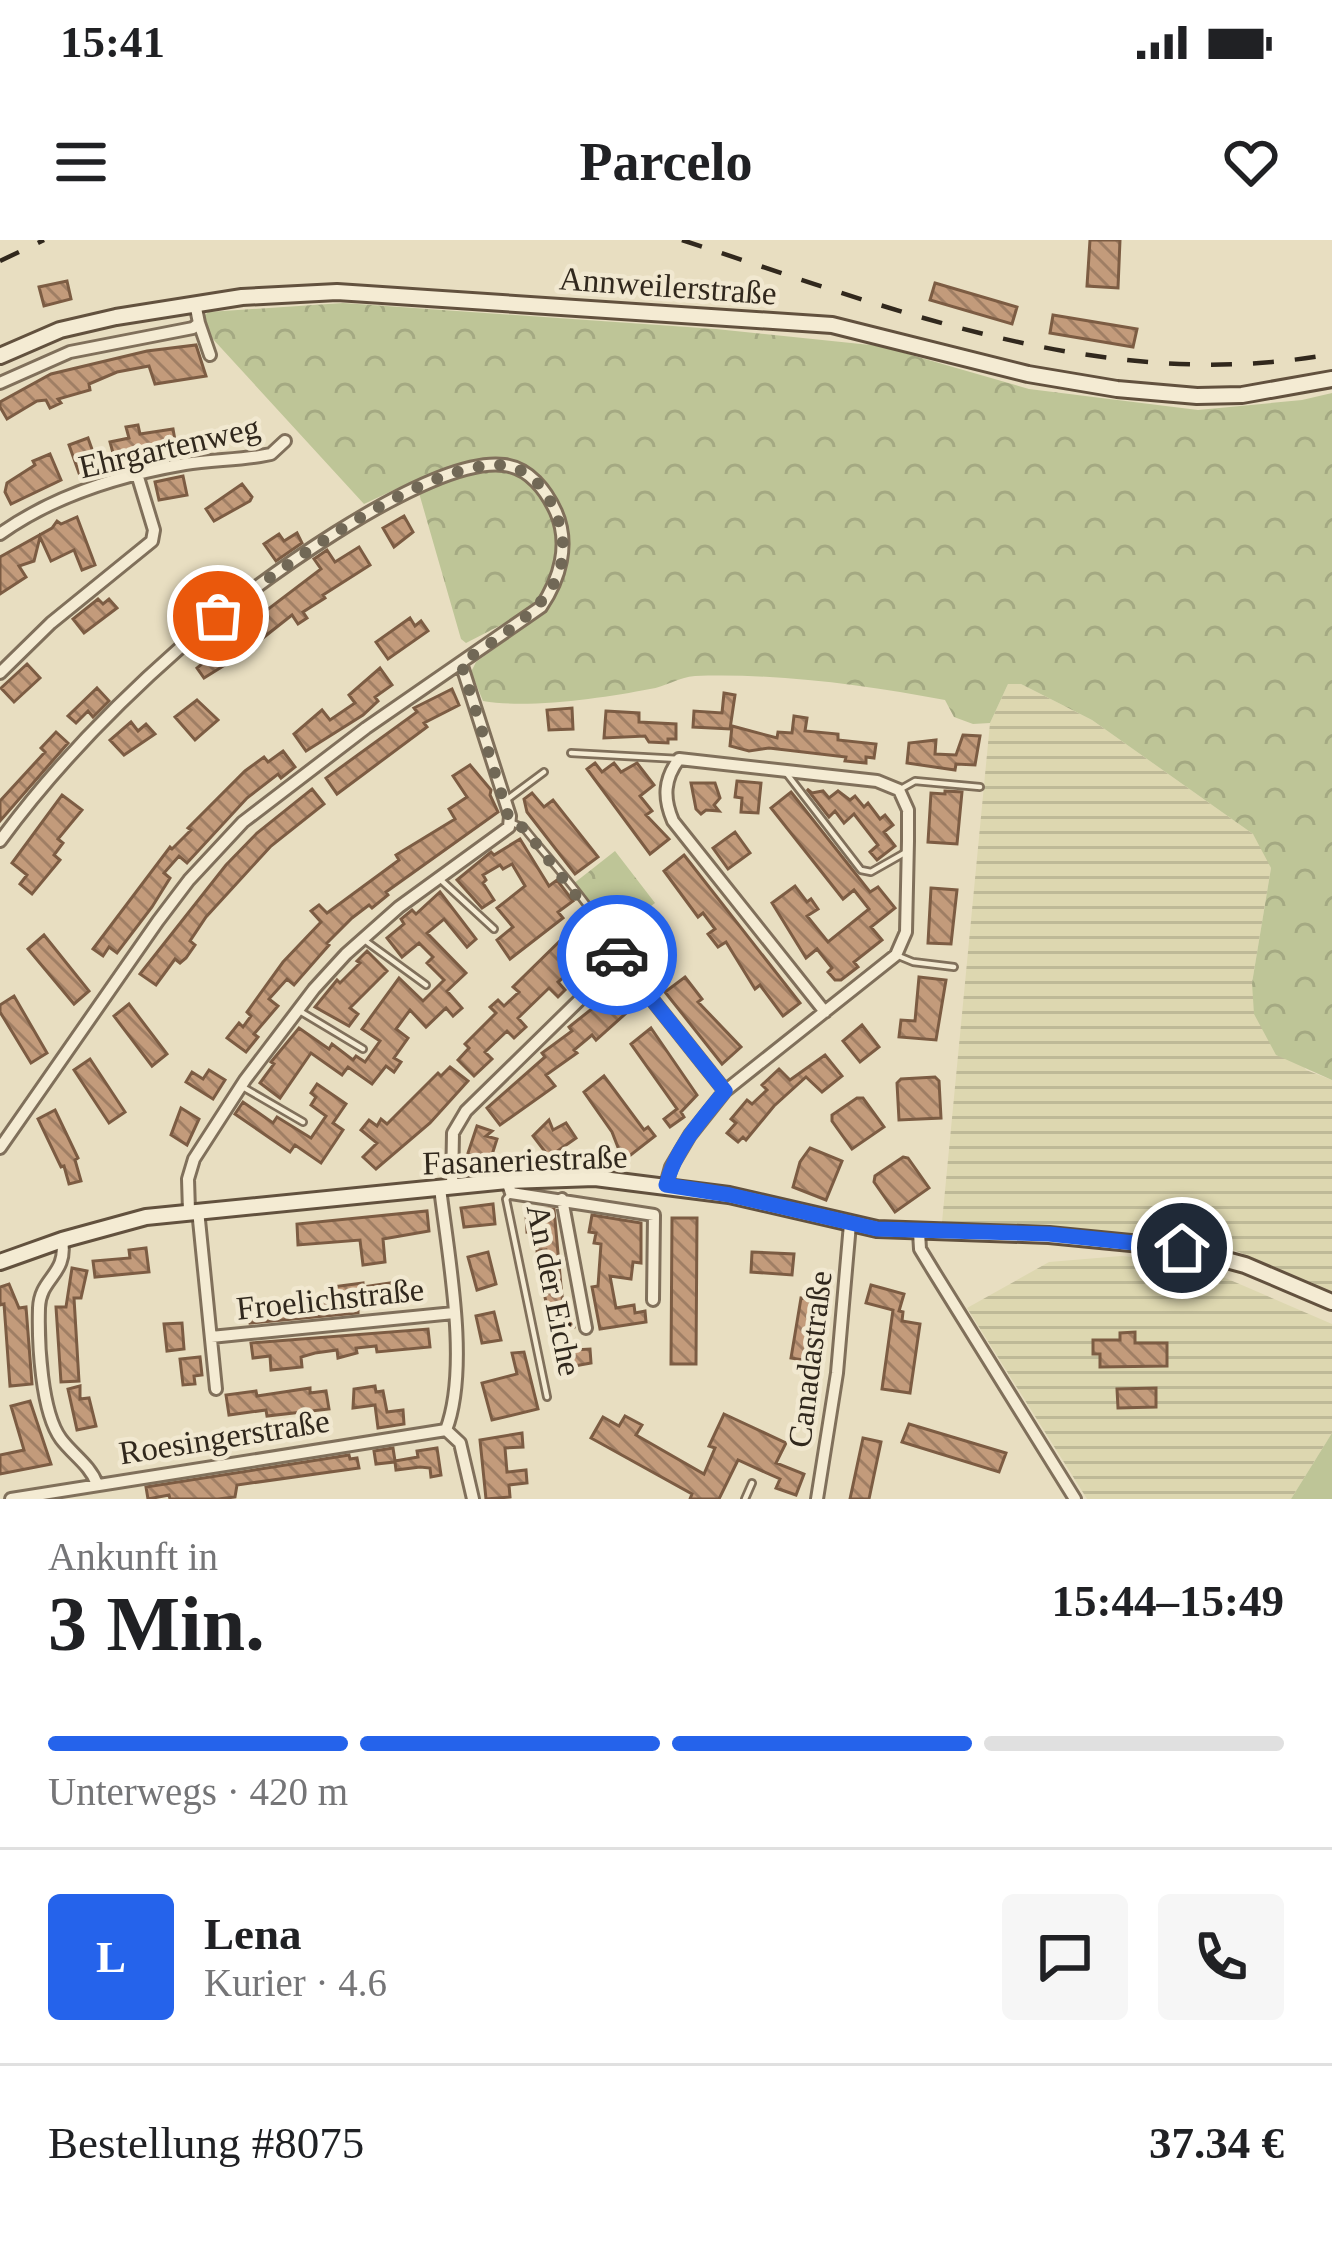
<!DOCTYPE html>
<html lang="de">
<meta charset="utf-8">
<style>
:root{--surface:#fff;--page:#f6f6f6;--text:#202124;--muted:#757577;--line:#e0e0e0;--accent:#2563eb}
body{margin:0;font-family:"Times New Roman",serif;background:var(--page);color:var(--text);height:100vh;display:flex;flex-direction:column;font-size:45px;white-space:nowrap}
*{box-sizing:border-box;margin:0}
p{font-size:39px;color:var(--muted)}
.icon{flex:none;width:66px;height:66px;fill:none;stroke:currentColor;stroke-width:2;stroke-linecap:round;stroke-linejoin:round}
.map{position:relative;height:1259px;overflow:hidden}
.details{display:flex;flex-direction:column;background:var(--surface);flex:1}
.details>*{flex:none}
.pin{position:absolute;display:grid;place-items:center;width:102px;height:102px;color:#fff;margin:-51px;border:6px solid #fff;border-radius:50%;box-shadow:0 3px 12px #0007}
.courier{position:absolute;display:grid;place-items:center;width:120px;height:120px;margin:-60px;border:9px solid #2563eb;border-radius:50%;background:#fff;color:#222;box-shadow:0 3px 15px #0007}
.summary em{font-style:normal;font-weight:700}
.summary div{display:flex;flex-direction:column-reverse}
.summary{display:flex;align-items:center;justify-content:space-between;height:204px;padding:0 48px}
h1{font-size:78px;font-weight:700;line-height:90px}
.bar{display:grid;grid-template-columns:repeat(4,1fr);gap:18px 12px;align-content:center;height:144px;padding:0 48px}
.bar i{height:15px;border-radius:9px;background:var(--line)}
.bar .selected{background:var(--accent)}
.bar p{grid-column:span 4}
.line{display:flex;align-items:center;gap:30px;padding:0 48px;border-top:3px solid var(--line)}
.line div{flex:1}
.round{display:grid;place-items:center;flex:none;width:126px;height:126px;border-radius:12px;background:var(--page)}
.status{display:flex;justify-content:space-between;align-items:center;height:84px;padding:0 60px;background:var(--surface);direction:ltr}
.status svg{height:33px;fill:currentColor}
header{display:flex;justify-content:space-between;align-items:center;height:156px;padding:0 48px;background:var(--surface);font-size:54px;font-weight:700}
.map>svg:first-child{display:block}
.farmland{fill:url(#farmland-rules)}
.grass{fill:#bec597}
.forest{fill:url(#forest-crowns)}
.building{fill:url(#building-back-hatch);stroke:#7c5c43;stroke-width:3}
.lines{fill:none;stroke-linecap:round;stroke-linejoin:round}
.lane-casing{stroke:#80705b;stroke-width:10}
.street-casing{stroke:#80705b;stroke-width:16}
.secondary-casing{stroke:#62513e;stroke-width:20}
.lane{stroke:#f4ebd3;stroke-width:4.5}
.street{stroke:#f4ebd3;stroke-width:10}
.secondary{stroke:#f4ebd3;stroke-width:14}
.rail{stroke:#31281d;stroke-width:4.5;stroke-dasharray:21 21;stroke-linecap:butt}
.done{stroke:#716856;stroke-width:12;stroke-dasharray:0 21.6}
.route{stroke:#2563eb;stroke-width:15}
.labels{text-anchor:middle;stroke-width:9;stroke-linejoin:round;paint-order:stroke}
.street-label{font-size:33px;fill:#31281d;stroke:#f1e8d0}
</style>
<div class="status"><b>15:41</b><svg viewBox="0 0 49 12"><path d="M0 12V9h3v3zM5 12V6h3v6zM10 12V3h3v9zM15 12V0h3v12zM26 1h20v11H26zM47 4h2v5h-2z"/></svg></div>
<header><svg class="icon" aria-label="menu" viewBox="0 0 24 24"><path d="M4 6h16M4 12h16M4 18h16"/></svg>Parcelo<svg class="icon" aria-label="heart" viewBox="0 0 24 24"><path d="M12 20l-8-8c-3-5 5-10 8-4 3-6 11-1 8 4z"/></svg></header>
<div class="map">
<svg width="1332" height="1259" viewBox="0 0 1332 1259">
<defs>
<pattern id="farmland-rules" width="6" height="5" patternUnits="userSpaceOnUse" patternTransform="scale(3)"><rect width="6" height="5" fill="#ddd7b0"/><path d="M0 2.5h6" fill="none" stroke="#beb997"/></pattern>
<pattern id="forest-crowns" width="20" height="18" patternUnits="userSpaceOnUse" patternTransform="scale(3)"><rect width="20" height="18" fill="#bec597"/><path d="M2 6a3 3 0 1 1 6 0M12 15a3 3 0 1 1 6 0" fill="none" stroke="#a4a982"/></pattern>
<pattern id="building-back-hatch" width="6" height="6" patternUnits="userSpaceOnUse" patternTransform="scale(3)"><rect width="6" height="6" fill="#c39b7b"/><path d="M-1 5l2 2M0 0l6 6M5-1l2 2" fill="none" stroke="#9f7e64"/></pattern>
</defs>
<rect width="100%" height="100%" fill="#e8dec1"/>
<path class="farmland" d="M1008,444H1021L1092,480L1253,594L1263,607L1271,628L1252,743L1306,830L1332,840V1051L1234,1010L1195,1001L1057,986L942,982L990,483Z
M1121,1016L1186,1021L1332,1084V1193L1291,1259H1087L967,1068L1049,1022Z"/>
<path class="grass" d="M1332,1193V1259H1291Z"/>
<path class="forest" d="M343,63L716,89L880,106L1029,149L1198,170L1302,160L1332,153V840L1276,815L1254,774L1252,743L1271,628L1253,594L1092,480L1021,444H1008L990,483L973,484L954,477L945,460C864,445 778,433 695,436C679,437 665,447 650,449C604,458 528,469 483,461L471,432L476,422L515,394L505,383L466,403L461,399L417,246L411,242L364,264L211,97L201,79L208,72Z
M615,611L655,663L612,695L573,644Z"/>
<path class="building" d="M1090,0H1120L1118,48L1087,46Z
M67,41L71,59L44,66L39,47Z
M935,43L1017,67L1012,84L930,60Z
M1053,75L1137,89L1133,107L1050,93Z
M196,105L206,136L155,144L149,126L117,132L89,144L90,150L58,159L61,163L50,168L46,160L37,161L7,179L0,167V162L51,134L147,111Z
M138,185L140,194L173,189L176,206L121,220L119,212L113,213L110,202L129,198L126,187Z
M88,198L98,226L79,233L69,205Z
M50,214L61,240L11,264L5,252L7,243L35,225L33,221Z
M183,236L187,255L159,260L155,242Z
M242,244L252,257L250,261L214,281L206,269Z
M404,276L413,292L394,307L383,288Z
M77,277L95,325L82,330L74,310L51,321L40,297L34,321L19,326L26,337L0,354V317L52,288L57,281L61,284Z
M297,293L302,303L276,321L264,304L279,294L284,301Z
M359,307L370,325L323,355L325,358L303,372L307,378L298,384L292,375L254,405L242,389L321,329L314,319L327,310L335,322Z
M98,359L103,364L109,359L117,368L84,393L73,379Z
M410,378L415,386L421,381L428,391L388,419L376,402Z
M222,407L233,420L204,438L197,428Z
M27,424L40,438L14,462L1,448Z
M380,428L392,445L375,457L378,461L363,475L306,511L294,494L322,470L330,480L355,463L349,455Z
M97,448L109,461L93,477L88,471L76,483L68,476Z
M452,449L459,465L424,483L427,487L337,554L326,538L417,472L414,468Z
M724,453L735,455L730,489L693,487L694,471L722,473Z
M197,460L218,480L195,500L175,477Z
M572,468L573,489L549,490L547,470Z
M606,471L639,473V482L676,484V499H668V503L649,502L645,496L604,498Z
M794,476L807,478L805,491L838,494V500L876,504L874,518L866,517V523L845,521L846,517L769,508L749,511L730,506L732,486L777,498L778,492L792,493Z
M131,482L138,491L146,484L155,494L124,515L110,500Z
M56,492L68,503L0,581V561L45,512L41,508Z
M963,495L980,496L975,525L956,524L955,530L907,523L909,503L936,500L935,514L956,515Z
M283,511L295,527L281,538L278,534L247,558L187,623L179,616L164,633L170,638L152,667L117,713L109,707L103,716L93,709L170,607L172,609L191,590L188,588L245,531L264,517L268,522Z
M595,523L602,532L614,523L621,532L637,523L654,545L640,556L652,571L646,575L669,599L650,614L587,529Z
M470,525L491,550L490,555L498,572L386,652L388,655L372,668L369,665L352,678L327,703L329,705L294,745L287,739L269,759L278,766L254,794L258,797L246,812L227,798L239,783L243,787L251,776L247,772L283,722L321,682L311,671L319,665L327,673L399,620L396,615L455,579L449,569L467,557L453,536Z
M737,541L761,543L758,573L741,572L742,558L735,557Z
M691,543H715L720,558L714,565L719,571L706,570L701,574L696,569Z
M312,549L324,564L271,606L206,677L190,701L195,705L186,718L180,723L175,719L156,745L140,734L226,625L257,593Z
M807,549L812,553L823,551L829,558L838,551L850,560L855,556L864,567L868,563L880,579L885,575L893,585L884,592L895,606L877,620L870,612L878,605L854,574L844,583L835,571L829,577Z
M945,551L962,552L957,604L928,602L931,553L945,554Z
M791,552L870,652L878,647L895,668L871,687L882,700L854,722L858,727L841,740H835L828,732L832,728L817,709L806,718L772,663L795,646L807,662L811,659L818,669L807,676L828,702L869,669L854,650L843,659L771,568Z
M532,553L544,567L553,560L598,617L575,634L527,572L524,559Z
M62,555L82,570L58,599L63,603L54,615L60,620L32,654L20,644L27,635L12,623Z
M735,592L750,613L728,629L713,608Z
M520,599L549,646L557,640L573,661L558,672L563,678L510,719L497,700L513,687L497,668L525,646L512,624L503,629L500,625L483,635L486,640L483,643L494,660L482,668L457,640L491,612L494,615Z
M684,615L800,763L783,776L760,745L755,749L726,702L718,707L708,694L715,689L703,673L698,677L664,631Z
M931,648L957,650L951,704L928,703Z
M440,652L476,699L467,707L444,679L427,693L466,733L447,751L462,768L453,776L446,768L426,787L410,770L396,789L408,798L394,818L401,822L394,832L386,826L372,844L348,827L342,835L311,813L280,858L260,843L274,824L271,822L299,788L329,809L332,804L353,820L356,816L365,822L380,801L362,789L399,738L423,761L444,740L427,723L433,717L419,703L402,717L387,698L404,684L401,679L412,670L416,674Z
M645,681L662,704L654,711L650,706L638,715L624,697Z
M585,687L602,705L558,742L565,750L558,757L549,748L518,778L526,787L514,798L507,791L485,812L492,819L474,836L458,820L469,808L465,804L496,773L490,767L498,760L504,766L519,752L513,747L571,690L575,696Z
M44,695L89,751L74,764L28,709Z
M367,711L387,731L350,768L358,774L349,786L315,767L337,740L340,743L360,723L357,721Z
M685,737L702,759L698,762L741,807L722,824L665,752Z
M919,737L946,740L936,800L899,797L901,780L915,781Z
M618,748L633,767L596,800L592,795L574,810L577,813L546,835L555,846L500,885L487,868L545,817L542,813L572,791L569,787Z
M14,756L47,813L31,823L0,772V765Z
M129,764L167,814L152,826L114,776Z
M862,785L879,807L860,822L843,801Z
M651,788L697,855L681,872L684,877L670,887L664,879L677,869L631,804Z
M825,815L842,836L822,852L806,837L774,866L746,900L743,897L738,902L727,893L736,883L731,879L747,860L752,864L767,850L762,845L779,829L790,840Z
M90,819L125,872L109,883L74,830Z
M450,827L468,841L430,883L376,929L363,917L377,903L361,890L369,880L377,886L381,879L387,884L438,833L441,836Z
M209,830L225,840L213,859L186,842L192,832L203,839Z
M604,836L644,890L648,887L655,896L623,921L616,912L619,910L612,892L584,852Z
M935,837L939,841L941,878L899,880L897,843L901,839Z
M317,844L346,864L333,883L343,890L321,923L295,905L290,912L235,874L243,862L273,883L277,877L311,898L326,876L311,865L316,857L311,853Z
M857,858H863L884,887L852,909L832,881V875Z
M181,868L199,879L187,905L171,895Z
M55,870L78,918L75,920L81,941L69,944L64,926L61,927L38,879Z
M549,880L553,890L566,883L576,898L549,917L533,896Z
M477,886L492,891L486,896L497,899L490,921L468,913Z
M810,908L842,921L826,960L793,947L800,922Z
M903,917L908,918L929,948L895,972L874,942L875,936Z
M493,964L495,984L464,987L461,968Z
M541,969H554L561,1046L554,1047L546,1010L537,1011L535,991L527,992L526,975L541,974Z
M427,971L429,991L383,999L385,1022L363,1025L360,1000L298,1005L297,984Z
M592,975L641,983V1023L633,1022L631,1039L610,1036L616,1068L634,1065L635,1073L645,1071L646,1082L600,1089L592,1047L598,1046L601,1004L594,1003L596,993L589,992Z
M672,978H697L696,1124H671Z
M146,1008L149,1032L95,1037L93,1021L130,1018L129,1010Z
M488,1012L496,1044L477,1050L468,1017Z
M752,1012L794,1014L792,1035L751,1032Z
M72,1028L87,1031L81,1058H74L79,1141L61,1142L56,1067H66Z
M363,1043V1047L390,1043L392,1060L358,1065V1073L250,1083L248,1069L302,1063V1071L310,1060L333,1058L332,1047Z
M9,1044L19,1068L26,1067L32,1144L10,1146L4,1064L0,1065V1047Z
M871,1045L904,1054L899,1071L903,1072L902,1081L920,1084L910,1153L882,1149L893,1070L866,1063Z
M561,1046L563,1065H569L574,1087L553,1091L543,1049Z
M801,1058L818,1061L809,1121L791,1118Z
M494,1072L501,1100L482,1103L476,1076Z
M182,1083L184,1109L167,1111L164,1084Z
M428,1089L430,1107L377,1112L376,1106L356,1108L357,1113L338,1118L337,1110L315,1113L301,1117L302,1127L271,1130L270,1116L253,1118L251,1103Z
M1135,1092V1103H1167V1126L1100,1127V1114H1093V1100H1120V1093Z
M590,1109L591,1123L558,1129L557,1111Z
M524,1112L538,1169L492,1180L482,1143L517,1134L512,1113Z
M200,1117L202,1135L194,1136L195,1144L183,1145L180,1119Z
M80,1146V1159L89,1158L96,1186L77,1190L68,1149Z
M375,1146L376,1152L383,1151L387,1172L403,1170L404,1184L378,1188L375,1165L353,1168L354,1149Z
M310,1148V1153L326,1151L329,1169L267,1176L266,1170L229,1175L226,1155L256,1151L257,1156Z
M1156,1148V1167L1118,1168L1117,1149Z
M30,1161L51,1224L0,1234V1215L24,1210L11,1166Z
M724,1174L786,1203L776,1223L804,1234L796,1255L776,1248L780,1239L738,1220L719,1259H690L692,1254L591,1198L603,1177L619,1186L625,1176L642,1185L636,1195L704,1234L715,1208L709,1206Z
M909,1184L1006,1213L999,1232L902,1202Z
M522,1193L523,1207L505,1208L507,1232L526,1230L527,1243L509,1245L510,1257L486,1259L480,1200Z
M863,1198L881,1202L869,1259H850Z
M393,1208L395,1221L418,1217L417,1211L437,1208L441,1235L431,1237L430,1228L420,1227L396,1230L395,1222L376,1224L374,1211Z
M349,1215L350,1219L357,1218L359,1228L237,1245L235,1257L218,1259H170L169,1255L148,1259L146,1247Z"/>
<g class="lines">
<defs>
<path id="lane" d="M571,513L679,519
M787,534L861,630L871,632L908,611
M899,550L915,541L980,547
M505,561L544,532
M510,582L524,588C552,624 612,684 619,728
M442,641L494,689
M367,702L426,745
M896,715L913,722L954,727
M298,770L363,809
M241,846L303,882
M511,953L506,959L547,1157
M745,1259L752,1243"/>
<path id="street" d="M199,83L210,115
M0,143L70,112L193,88L199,83L195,63
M0,294C53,256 121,235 185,224C210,220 235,220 260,216L271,214L285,201
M0,433L51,383L152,301L154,290L137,234
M0,601C52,530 115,465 181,407C238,356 427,215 504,225C529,228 546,250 556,272C570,304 560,339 541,367L366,488L243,582L189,640L158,681L0,908
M507,941L511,953L654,975L653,1060
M666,945L671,927L690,895L725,851L896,715L906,692L908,601V570L899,550L877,541L679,519C664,539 663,558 673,581L825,772
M452,947L453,893L466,871L606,734L619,732L635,738L725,851
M562,959L586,1088
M198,970L216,1149
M189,971L188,939L194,919L245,840L314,749L346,714L399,667L509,587L510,576L461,423
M919,992L920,1009L934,1032L1075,1259
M62,1000C68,1035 40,1037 39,1068C38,1102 41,1172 61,1199C73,1215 90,1225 97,1244
M211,1097L454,1073
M446,1190L460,1203L473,1259
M11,1259L446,1190C470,1127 448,1015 440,948
M817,1259L837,1133L850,984"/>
<path id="secondary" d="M0,116L60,90L116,77L242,57L337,52L832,85L1028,134L1117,149L1197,156L1242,155L1332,139
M0,1022L62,1000L146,977L507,941L595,938L729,955L877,989L1049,995L1182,1008L1245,1025L1332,1062"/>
</defs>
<use href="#lane" class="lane-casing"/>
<use href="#street" class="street-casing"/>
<use href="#secondary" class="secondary-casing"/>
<use href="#lane" class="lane"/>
<use href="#street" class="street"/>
<use href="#secondary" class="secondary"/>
<path class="rail" d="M682,0C893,69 1106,155 1332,114
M0,21L44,0"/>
</g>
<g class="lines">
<path class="done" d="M218,376C280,329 420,224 499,225C520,225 540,241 549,259C594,344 521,382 461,423L510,582L524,588L601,688L617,715"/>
<path class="route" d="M617,715L620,732L635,738L725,851C701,880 676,908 666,945L730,955L877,989L1049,994L1182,1008"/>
</g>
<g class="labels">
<g class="street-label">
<text transform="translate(668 45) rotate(4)" y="12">Annweilerstraße</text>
<text transform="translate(169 206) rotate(-13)" y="12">Ehrgartenweg</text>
<text transform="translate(525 919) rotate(-2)" y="12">Fasaneriestraße</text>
<text transform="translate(555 1050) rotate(79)" y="12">An der Eiche</text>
<text transform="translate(330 1058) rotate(-6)" y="12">Froelichstraße</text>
<text transform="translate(809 1119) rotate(-83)" y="12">Canadastraße</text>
<text transform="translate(224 1196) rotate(-9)" y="12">Roesingerstraße</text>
</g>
</g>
</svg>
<div class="pin" style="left:218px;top:376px;background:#ea580c"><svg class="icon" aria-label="bag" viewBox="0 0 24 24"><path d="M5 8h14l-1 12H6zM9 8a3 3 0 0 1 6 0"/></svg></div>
<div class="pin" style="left:1182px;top:1008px;background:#1f2937"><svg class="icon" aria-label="home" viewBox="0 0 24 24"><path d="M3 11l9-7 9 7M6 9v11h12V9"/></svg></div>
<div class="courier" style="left:617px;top:715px"><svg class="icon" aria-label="car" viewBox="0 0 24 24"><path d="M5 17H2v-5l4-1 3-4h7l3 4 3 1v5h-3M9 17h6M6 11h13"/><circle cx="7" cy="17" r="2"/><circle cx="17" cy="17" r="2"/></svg></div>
</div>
<section class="details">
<div class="summary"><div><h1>3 Min.</h1><p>Ankunft in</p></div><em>15:44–15:49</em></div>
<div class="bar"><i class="selected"></i><i class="selected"></i><i class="selected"></i><i></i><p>Unterwegs · 420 m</p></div>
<div class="line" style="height:216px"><b class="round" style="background:var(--accent);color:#fff">L</b><div><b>Lena</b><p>Kurier · 4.6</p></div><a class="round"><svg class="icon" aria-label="chat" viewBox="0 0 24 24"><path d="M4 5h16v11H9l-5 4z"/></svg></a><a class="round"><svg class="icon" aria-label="phone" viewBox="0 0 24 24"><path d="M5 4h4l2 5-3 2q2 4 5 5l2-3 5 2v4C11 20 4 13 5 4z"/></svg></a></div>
<div class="line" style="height:156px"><div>Bestellung #8075</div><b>37.34 €</b></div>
</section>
